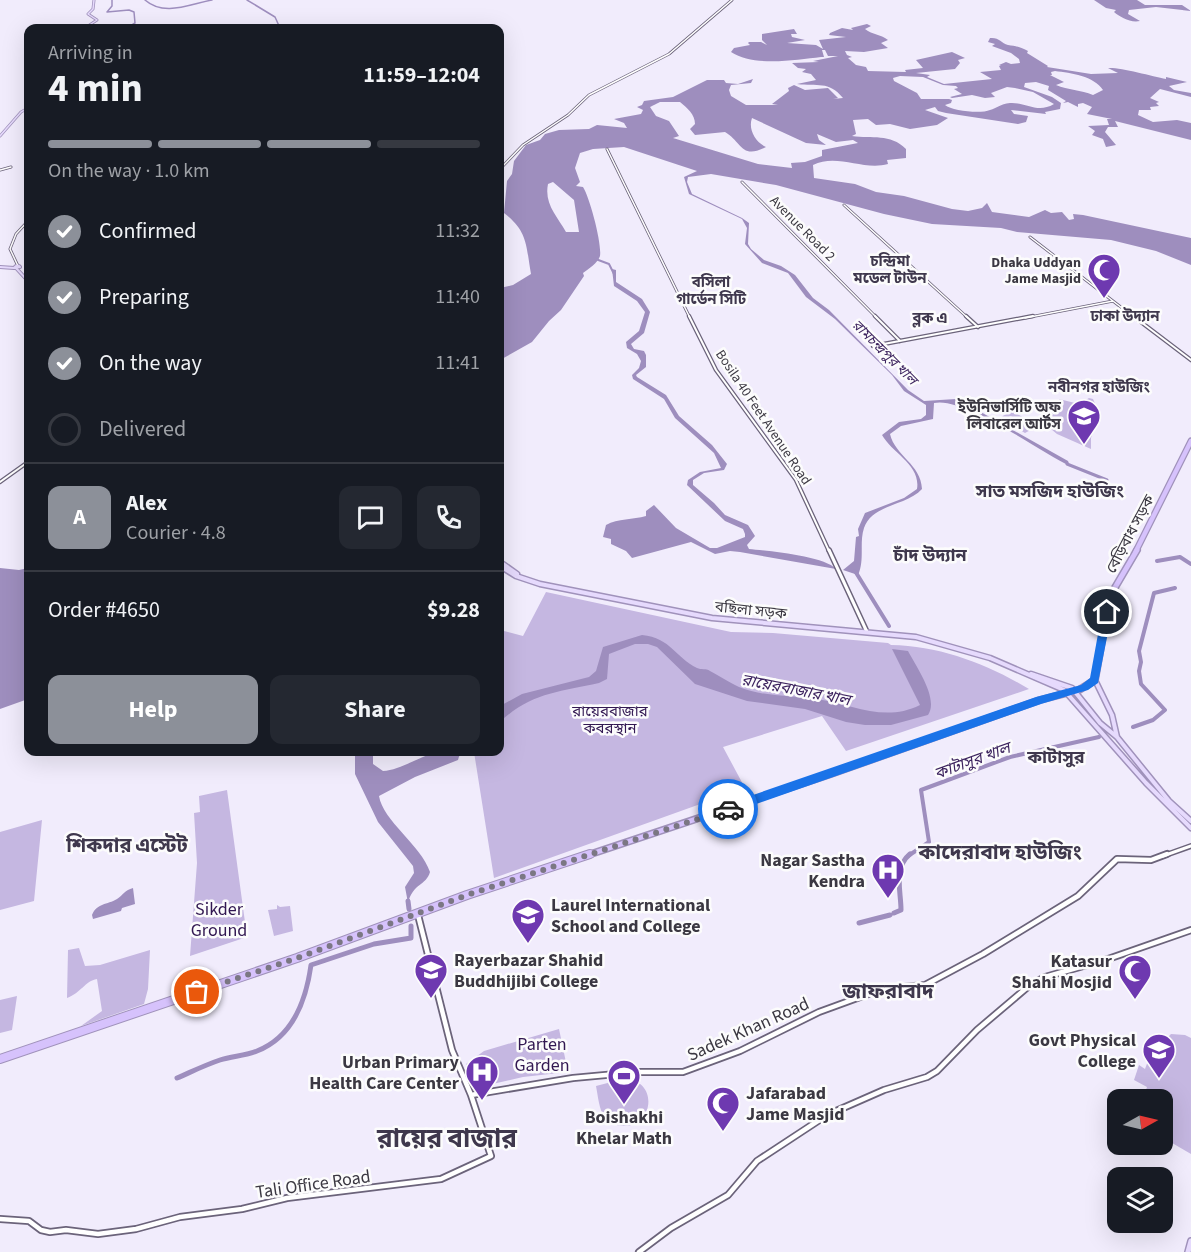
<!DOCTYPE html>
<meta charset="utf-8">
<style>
:root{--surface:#171b24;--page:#242831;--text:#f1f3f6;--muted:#9ea1a6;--line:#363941;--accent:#8c9099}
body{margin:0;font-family:"Source Sans 3","Noto Sans Bengali",sans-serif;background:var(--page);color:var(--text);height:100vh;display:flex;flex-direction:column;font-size:22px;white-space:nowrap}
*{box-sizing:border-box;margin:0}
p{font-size:20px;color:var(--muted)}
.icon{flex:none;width:33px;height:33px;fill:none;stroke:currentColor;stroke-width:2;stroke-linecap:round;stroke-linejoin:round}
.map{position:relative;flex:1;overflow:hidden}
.sheet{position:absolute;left:24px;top:24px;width:480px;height:732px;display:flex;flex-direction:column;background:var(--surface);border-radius:12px;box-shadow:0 6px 24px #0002}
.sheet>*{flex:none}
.needle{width:39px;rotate:82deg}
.buttons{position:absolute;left:1107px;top:1089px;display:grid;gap:12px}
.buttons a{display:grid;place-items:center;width:66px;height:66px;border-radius:12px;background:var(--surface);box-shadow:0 6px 24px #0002;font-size:30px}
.pin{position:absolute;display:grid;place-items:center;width:51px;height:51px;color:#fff;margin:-26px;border:3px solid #fff;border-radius:50%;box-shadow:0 2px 6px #0007}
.courier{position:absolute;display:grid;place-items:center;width:60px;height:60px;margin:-30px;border:4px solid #1a73e8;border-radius:50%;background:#fff;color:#222;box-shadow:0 2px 8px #0007}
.head em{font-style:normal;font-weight:700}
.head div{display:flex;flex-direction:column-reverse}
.head{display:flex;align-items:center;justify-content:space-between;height:102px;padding:0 24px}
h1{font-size:39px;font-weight:700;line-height:45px}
.bar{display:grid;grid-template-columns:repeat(4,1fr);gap:9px 6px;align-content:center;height:72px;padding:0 24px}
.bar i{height:8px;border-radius:4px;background:var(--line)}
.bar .selected{background:var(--accent)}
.bar p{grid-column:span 4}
.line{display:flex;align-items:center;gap:15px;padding:0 24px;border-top:2px solid var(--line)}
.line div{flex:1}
.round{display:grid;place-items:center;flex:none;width:63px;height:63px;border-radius:12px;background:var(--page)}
ol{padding:0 24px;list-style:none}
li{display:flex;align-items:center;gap:18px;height:66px}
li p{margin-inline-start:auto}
li .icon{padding:6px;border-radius:50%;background:var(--accent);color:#fff;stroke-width:4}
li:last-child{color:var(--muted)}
li i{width:33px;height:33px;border:3px solid var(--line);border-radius:50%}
.button{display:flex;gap:12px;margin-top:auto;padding:12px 24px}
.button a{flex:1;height:69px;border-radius:12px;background:var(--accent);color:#fff;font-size:24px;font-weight:700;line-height:69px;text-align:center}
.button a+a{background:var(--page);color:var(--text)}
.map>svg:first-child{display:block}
.green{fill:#c5b7e1}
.water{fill:#9e8ebe;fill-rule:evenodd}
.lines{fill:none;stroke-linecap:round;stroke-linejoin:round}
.canal-far4{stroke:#9e8ebe;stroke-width:1.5}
.canal-far3{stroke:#9e8ebe;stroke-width:2}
.canal-far2{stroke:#9e8ebe;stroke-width:3}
.canal-far1{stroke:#9e8ebe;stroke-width:4}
.canal{stroke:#9e8ebe;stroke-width:5}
.minor-far3-casing{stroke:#6b637a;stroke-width:3}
.minor-far2-casing{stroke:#6b637a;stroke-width:4.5}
.minor-far1-casing{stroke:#6b637a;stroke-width:6}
.minor-casing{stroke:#6b637a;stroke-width:8}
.major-far3-casing{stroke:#a092bb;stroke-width:3}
.major-far2-casing{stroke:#a092bb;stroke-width:4}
.major-far1-casing{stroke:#a092bb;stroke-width:7}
.major-casing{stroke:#a092bb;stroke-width:8}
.highway-far2-casing{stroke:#a092bb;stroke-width:7}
.highway-far1-casing{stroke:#a092bb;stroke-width:8}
.highway-casing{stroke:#a092bb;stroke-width:10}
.minor-far3{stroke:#fff;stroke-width:1.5}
.minor-far2{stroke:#fff;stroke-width:2}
.minor-far1{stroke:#fff;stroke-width:3}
.minor{stroke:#fff;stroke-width:4.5}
.major-far3{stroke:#e6dafd;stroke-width:1.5}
.major-far2{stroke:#e6dafd;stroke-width:2}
.major-far1{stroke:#e6dafd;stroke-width:4}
.major{stroke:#e6dafd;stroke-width:5}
.highway-far2{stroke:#d6c2fc;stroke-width:4.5}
.highway-far1{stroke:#d6c2fc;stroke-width:5}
.highway{stroke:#d6c2fc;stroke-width:8}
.route{fill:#1a73e8}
.done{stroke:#7b7783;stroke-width:6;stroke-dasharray:0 10.8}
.labels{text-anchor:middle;stroke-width:5;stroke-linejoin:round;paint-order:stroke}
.far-street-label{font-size:14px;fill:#3b3842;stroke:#fcfcfc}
.far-poi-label{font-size:14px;font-weight:bold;fill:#3b3842;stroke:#fcfcfc;text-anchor:end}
.far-water-label{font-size:14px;font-style:italic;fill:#3d245f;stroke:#fcfcfc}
.far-quarter-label{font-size:15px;font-weight:bold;fill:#3f384d;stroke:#fcfcfc}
.poi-label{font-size:15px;font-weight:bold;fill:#3b3842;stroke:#fcfcfc;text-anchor:end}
.street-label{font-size:15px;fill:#3b3842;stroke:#fcfcfc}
.park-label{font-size:15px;fill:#321852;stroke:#fcfcfc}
.water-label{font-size:16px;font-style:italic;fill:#3d245f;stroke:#fcfcfc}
.quarter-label{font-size:18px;font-weight:bold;fill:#3f384d;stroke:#fcfcfc}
.near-poi-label{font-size:18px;font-weight:bold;fill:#3b3842;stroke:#fcfcfc;text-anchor:end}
.near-park-label{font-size:18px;fill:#321852;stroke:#fcfcfc}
.near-street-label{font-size:18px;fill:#3b3842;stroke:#fcfcfc}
.near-neighbourhood-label{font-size:20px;font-weight:bold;fill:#3f384d;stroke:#fcfcfc}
.near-quarter-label{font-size:21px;font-weight:bold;fill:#3f384d;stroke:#fcfcfc}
.near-district-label{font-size:26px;font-weight:bold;fill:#3f384d;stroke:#fcfcfc}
</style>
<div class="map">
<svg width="1191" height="1252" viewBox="0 0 1191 1252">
<rect width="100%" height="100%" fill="#f1ecfc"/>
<path class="green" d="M1089,398L1093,399L1099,413L1091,438V449L1057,434L1045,424L1046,414L1058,408L1053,405L1046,407L1043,403L1053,401L1058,405L1061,403L1059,399L1079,404Z
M1012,411L1038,426L1025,433L999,418Z
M546,592L731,632L773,633L888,643L891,645C941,646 987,664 1029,689L846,751L822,716L723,747L745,788L494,878L474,752H500V630L523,636Z
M227,790L247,937L190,956L197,863L194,813L200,812L199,796Z
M42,820L34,901L0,910V832Z
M277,905L280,907L290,906L293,931L274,936L268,910L277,909Z
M79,948L85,966L100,965L150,950L148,989L144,1004L81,1026L102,1011L97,979C85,981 81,993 67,998L68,950Z
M17,996L12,1030L0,1033V1000Z
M559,1029L568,1072L523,1077L475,1088L466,1064L484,1051Z
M1171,1034L1185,1035L1191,1038V1154L1167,1140L1170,1128L1163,1123L1162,1100L1143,1099L1147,1087L1134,1080L1139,1065L1145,1069L1148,1061L1153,1064L1154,1060L1162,1058L1168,1037Z
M623,1079C659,1078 655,1128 622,1126C615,1125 609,1123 605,1118C599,1110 598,1096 596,1086Z"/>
<path class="water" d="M1094,0H1137L1145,5H1182L1191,11L1156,7L1129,10L1128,14L1140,21C1130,23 1120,17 1114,12L1116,10L1106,8Z
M867,24L871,26L865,29C873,35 880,34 888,40L881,43L888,48L864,52L845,51L847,55L852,57L848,58L856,65L866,67L868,71L906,72L905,70L923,68L916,60L952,52L965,58L958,60L960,63L955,69L916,73L930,75L927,77L944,84L992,79L980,72L1001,70L999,66L1001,65H999L1006,62L1011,64L1020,63L1019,59L1011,53L992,46L995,44L988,42L990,38C999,37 1001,43 1008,45C1016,46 1020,47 1028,51L1027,53L1048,66L1047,67L1091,74L1118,73L1108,68C1119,67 1152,76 1166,79V77L1187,82L1169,86L1174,90L1191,93V97L1160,89L1150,98L1159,102L1156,103L1159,106L1150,107L1151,110H1139L1138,115L1153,122L1177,120L1191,123V140L1115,121L1118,127H1108L1105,132L1116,145L1106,147L1103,139L1092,135L1095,131L1088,126L1109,125L1107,119H1112L1087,114L1092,107L1083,103L1078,104V107L1068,102L1063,103L1066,101L1048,90L1049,86L1036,82L1025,83L1024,87L1052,97L1061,103L1060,109L1045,112L1046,114L1011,110L1014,114L1028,116L1026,122L1018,124L946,113L938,111L935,107L925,110L948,118L937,125L910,129L890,124L876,125L868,119L853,120L856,134L852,136C872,139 890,133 906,149V158L887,160L888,164C863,171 837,153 813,165L814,178L855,184L876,192L904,196L952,209L968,211L982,208L987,203L992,212L1029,217L1045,210L1051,213L1062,212L1069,220L1074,219L1073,214L1083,215L1191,238V265L1156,251L1111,240L1017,232L1001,228L932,224L884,214L776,185L711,174L688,177L687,182L692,194L742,218L749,223L748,244L751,249L764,260L781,266L795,275L813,298L829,310L908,390L924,401L956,399L963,402L1068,461L1070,466C1040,452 964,396 934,403L933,419L901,426L890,434C895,456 921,464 922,489C907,506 872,504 864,528C859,543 865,559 858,575L843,570L854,561L856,537L859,536L858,529L865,513L904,498L917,489C921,465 892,453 882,435L899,422L921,419L926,415V405L904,391L892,375L835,319L806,297L788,273L762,263L745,244L747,228L742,219L689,194L684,177L697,171L624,147L593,149L580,153L575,168L580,182L576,186L583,187C590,198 602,244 600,256C598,263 588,269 583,273L584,276L561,310L549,321L532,342L500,360V288L513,285L531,274C526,246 528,231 504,213L507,181L512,174L514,161L526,145L540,140L545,134L559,130L589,129L597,125L627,128L624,123L614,119L641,114L643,110L637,107L642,105L644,101L673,97L707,80H724L726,83L738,84L753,79L751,83L731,85L729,90L731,96L746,105H778L772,104L789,91L788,88L794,85L805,90L828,88L838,98L833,99L843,98C828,80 818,87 797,84L816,80L811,74L802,72L806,69L798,68L792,63L819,62L813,61L838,56H828L825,50H822L824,57H821C795,60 754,67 731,52L734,48L750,45L748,43L749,42H761L767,45L762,40V34L794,29L797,34H791L792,37L805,40L787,43L816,45L823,49L819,40L846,37L829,35L830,33L842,28L853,30L851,28ZM1055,71C1071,73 1094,76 1103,90L1093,95C1081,90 1068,90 1056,85L1064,82L1050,75H1052L1051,72ZM900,76L923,77L943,85L956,86L958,88L954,89L962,94L950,97L952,98L972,95L985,98L995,97L991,93L1007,87L1015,88L1033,92L1054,104C1037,114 1027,102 1010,103C1000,104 997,108 990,110C981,114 952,111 945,105L951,103L952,100L949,99H921L917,93L894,81L893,78ZM660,102H680C687,108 695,114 695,124L690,129L695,135L725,132C742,142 741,160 766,147C755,142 748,129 752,118L806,143L826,145L819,140L817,134L836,142L853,140L858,143L822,150V156L805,162L791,163L792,168L758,164L673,138L679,136L669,121L656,116L650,107ZM553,182L574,200L579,232H566C557,216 544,204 548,184Z
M612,269L616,270V282L642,299L650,312L644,333L631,344L634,349L644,351L646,355V367L636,375L637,377L666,395L679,416L712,445L727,464L724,470L704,473L693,480V485L714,503L725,515L748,525L755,536L747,545L749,549C768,551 824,556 836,569L740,552L730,551L715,554L691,542L632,558L626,551L611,544V539L603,537L606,525C618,518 633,520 646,516V511L654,505L676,528L710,548H717L745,537V534L743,529L725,521L687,485L688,480L700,472L721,468L714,453L675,418L664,399L633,379L632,375L639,368L641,361L637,354L627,348L626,342L639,331L645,312L637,301L614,286Z
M0,568L19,570L28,568V699L0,709Z
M642,635C671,638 676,658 697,668C701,670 706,668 710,671C720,676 728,682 739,687C763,697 790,695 816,699C852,704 884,723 920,705L892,649L908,651C917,668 939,699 928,715L891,725H865L846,722L805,709L747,701L695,684L657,647L648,644H635L609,654L607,679L599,683C559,692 530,693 500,722V706L522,694L589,677L596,671L603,647Z
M355,752H373V764L383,771C407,770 436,742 460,753L458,760L415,777L379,796C383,821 421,845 430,872C426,886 413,883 408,903L405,887L414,873L413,866L378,822L355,774Z
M133,888L135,904L122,908L121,911L93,919L92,915C97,903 107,905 117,899C123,895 125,890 133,888Z"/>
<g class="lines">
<path class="canal-far4" d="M112,0V6L107,12L129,10L134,12L135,23L127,28
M145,0C164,17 190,4 212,0
M247,0L275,17L280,28"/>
<path class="canal-far3" d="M593,258L609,264L614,274"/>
<path class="canal-far2" d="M1067,464L1107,480"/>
<path class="canal-far1" d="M1157,561L1180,557L1191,564
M855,571L889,626
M1133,727L1153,720L1165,710L1141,684L1139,671L1141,662L1139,651L1154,593L1175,588
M457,755L465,752
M908,856L929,842L921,790L1010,757L1099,737"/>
<path class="canal" d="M408,901L409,909
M894,913L901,910C901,891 893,868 910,854
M859,923L890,915
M177,1078C191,1072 205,1065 220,1060C232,1056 245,1056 257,1051C293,1037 306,1001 311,965L374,944L411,938V926"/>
<defs>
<path id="minor-far3" d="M607,149L690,318
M500,169L523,145L568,115L589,95L669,54L732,0
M0,170L11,167
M742,182L877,318
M844,205L968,318
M1030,237L1135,318
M18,266L10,249L16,234L28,221
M1025,318L1113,301"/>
<path id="minor-far2" d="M689,316L716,370L796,480L829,551
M875,316L900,341
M966,316L978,327
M1133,316L1191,360
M873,346L1033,316
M0,482L28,462"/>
<path id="minor-far1" d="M829,550L867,632
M1163,856L1191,846"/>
<path id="minor" d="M471,1095L573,1078L638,1072H683L740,1051L819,1012L882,989L925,985L983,954L1078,896L1117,859L1151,860L1167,854
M0,1219L29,1221L41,1230L50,1232L66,1230L98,1234L136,1229L180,1217L242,1209L287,1198L441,1179L491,1156L471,1095L452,1050L418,915
M639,1252L671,1228L728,1195L757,1161L827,1115L884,1090L927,1077L937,1071L977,1030L1030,985L1045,977L1108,959L1191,930"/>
<path id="major-far3" d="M85,28L97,20L88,14L93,9L94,0
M0,136L21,112L28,108"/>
<path id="major-far2" d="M16,266H19L20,267L14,268Z
M0,267L14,268
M16,268L28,281"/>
<path id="major-far1" d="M500,562L517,574
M500,566L516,576L540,584L712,618L916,637L990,658L1064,690L1146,783L1191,828
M1031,674L1072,688L1100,723L1117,737L1169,801L1191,821
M1095,680L1112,715L1117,737"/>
<path id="major" d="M1188,1252L1191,1241"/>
<path id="highway-far2" d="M1136,551L1191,441"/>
<path id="highway-far1" d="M585,856L831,774L1040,700L1079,690L1095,680L1110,596L1137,550"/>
<path id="highway" d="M0,1059L297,958L467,895L590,854"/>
</defs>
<use href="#minor-far3" class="minor-far3-casing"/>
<use href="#minor-far2" class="minor-far2-casing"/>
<use href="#minor-far1" class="minor-far1-casing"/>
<use href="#minor" class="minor-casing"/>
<use href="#major-far3" class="major-far3-casing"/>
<use href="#major-far2" class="major-far2-casing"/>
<use href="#major-far1" class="major-far1-casing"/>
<use href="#major" class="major-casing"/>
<use href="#highway-far2" class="highway-far2-casing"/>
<use href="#highway-far1" class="highway-far1-casing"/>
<use href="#highway" class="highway-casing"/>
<use href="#minor-far3" class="minor-far3"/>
<use href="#minor-far2" class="minor-far2"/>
<use href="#minor-far1" class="minor-far1"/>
<use href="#minor" class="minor"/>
<use href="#major-far3" class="major-far3"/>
<use href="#major-far2" class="major-far2"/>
<use href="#major-far1" class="major-far1"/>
<use href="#major" class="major"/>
<use href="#highway-far2" class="highway-far2"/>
<use href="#highway-far1" class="highway-far1"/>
<use href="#highway" class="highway"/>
</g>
<path class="route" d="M1107,609L1112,612L1098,683L1088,690L1041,704L728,814L724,812V805L1036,697L1081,685L1090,678L1102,612Z"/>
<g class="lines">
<path class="done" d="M197,992L297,958L467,895L728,809"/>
</g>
<defs>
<symbol id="mosque-pin" viewBox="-11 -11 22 30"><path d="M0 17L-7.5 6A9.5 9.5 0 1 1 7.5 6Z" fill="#6e39b0" stroke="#fcfcfc"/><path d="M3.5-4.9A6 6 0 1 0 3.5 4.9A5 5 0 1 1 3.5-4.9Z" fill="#fff"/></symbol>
<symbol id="university-pin" viewBox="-11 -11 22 30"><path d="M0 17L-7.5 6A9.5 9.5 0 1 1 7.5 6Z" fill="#6e39b0" stroke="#fcfcfc"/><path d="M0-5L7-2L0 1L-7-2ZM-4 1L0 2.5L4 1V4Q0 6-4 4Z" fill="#fff"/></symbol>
<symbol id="hospital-pin" viewBox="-11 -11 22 30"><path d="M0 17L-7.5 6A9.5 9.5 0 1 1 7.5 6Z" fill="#6e39b0" stroke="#fcfcfc"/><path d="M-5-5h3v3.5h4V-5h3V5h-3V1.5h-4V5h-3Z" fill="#fff"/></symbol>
<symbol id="stadium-pin" viewBox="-11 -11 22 30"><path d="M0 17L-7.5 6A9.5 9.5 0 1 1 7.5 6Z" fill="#6e39b0" stroke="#fcfcfc"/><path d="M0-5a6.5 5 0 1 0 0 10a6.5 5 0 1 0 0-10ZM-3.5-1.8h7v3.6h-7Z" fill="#fff"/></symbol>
</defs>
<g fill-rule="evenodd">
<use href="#mosque-pin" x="1085" y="251" width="38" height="52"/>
<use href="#university-pin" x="1065" y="397" width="38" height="52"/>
<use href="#hospital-pin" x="869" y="851" width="38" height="52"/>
<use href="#university-pin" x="509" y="896" width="38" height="52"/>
<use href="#university-pin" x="412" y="951" width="38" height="52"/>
<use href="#mosque-pin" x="1116" y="952" width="38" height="52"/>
<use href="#university-pin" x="1140" y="1031" width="38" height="52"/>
<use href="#hospital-pin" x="463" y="1053" width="38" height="52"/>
<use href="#stadium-pin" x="605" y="1057" width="38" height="52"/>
<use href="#mosque-pin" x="704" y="1084" width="38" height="52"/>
</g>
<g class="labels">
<g class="far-street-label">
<text transform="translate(803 228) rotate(45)" y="5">Avenue Road 2</text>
<text transform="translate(764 417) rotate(56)" y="5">Bosila 40 Feet Avenue Road</text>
</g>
<g class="far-poi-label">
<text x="1081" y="267">Dhaka Uddyan<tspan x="1081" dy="16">Jame Masjid</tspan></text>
</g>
<g class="far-water-label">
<text transform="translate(885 352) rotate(45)" y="5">রামচন্দ্রপুর খাল</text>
</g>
<g class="far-quarter-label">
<text x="890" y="266">চন্দ্রিমা<tspan x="890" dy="17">মডেল টাউন</tspan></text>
<text x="711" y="287">বসিলা<tspan x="711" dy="17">গার্ডেন সিটি</tspan></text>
<text x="1125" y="321">ঢাকা উদ্যান</text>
<text x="930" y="323">ব্লক এ</text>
<text x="1099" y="392">নবীনগর হাউজিং</text>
</g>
<g class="poi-label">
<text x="1061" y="412">ইউনিভার্সিটি অফ<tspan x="1061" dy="17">লিবারেল আর্টস</tspan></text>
</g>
<g class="street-label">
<text transform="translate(1130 534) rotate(-62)" y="5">বেড়িবাধ সড়ক</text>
<text transform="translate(751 610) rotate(6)" y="5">বছিলা সড়ক</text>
</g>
<g class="park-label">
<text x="610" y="716">রায়েরবাজার<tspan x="610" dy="17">কবরস্থান</tspan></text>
</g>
<g class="water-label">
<text transform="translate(796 689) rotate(11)" y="6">রায়েরবাজার খাল</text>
<text transform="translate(972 760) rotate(-20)" y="6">কাটাসুর খাল</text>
</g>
<g class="quarter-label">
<text x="1050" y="497">সাত মসজিদ হাউজিং</text>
<text x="930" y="561">চাঁদ উদ্যান</text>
<text x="1056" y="763">কাটাসুর</text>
</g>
<g class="near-poi-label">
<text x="865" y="866">Nagar Sastha<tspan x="865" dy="21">Kendra</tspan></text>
<text x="551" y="911" text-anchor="start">Laurel International<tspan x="551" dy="21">School and College</tspan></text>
<text x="454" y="966" text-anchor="start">Rayerbazar Shahid<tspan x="454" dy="21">Buddhijibi College</tspan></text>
<text x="1112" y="967">Katasur<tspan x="1112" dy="21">Shahi Mosjid</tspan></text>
<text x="1136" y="1046">Govt Physical<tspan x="1136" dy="21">College</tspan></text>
<text x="459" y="1068">Urban Primary<tspan x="459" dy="21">Health Care Center</tspan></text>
<text x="746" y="1099" text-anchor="start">Jafarabad<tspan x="746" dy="21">Jame Masjid</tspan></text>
<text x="624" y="1123" text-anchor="middle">Boishakhi<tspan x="624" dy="21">Khelar Math</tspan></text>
</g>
<g class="near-park-label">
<text x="219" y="915">Sikder<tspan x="219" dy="21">Ground</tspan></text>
<text x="542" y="1050">Parten<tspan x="542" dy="21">Garden</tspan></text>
</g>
<g class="near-street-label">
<text transform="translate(748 1029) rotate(-24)" y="6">Sadek Khan Road</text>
<text transform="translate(313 1184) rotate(-8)" y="6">Tali Office Road</text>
</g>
<g class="near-neighbourhood-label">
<text x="127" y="852">শিকদার এস্টেট</text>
</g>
<g class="near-quarter-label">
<text x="1000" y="859">কাদেরাবাদ হাউজিং</text>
<text x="888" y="998">জাফরাবাদ</text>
</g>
<g class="near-district-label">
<text x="447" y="1147">রায়ের বাজার</text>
</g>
</g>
</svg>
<div class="buttons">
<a><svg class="needle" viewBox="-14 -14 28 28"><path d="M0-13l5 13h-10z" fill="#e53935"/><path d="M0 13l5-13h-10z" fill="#9ea1a6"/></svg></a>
<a><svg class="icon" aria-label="layers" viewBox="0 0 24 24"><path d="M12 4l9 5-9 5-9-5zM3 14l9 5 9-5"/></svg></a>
</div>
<div class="pin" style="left:197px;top:992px;background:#ea580c"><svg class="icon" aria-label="bag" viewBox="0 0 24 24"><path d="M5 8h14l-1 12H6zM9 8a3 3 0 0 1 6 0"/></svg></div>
<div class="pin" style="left:1107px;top:612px;background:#1f2937"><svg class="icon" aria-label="home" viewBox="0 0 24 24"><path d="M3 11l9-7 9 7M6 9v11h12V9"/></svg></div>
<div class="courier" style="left:728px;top:809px"><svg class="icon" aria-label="car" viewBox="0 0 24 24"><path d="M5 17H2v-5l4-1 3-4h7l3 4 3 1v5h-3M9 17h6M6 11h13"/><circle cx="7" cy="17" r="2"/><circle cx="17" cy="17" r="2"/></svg></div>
<section class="sheet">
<div class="head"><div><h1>4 min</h1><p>Arriving in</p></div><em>11:59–12:04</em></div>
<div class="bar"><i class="selected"></i><i class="selected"></i><i class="selected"></i><i></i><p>On the way · 1.0 km</p></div>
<ol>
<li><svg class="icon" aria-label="check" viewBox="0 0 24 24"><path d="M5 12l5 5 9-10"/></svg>Confirmed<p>11:32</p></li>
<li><svg class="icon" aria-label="check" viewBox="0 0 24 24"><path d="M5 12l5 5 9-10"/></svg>Preparing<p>11:40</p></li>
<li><svg class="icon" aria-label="check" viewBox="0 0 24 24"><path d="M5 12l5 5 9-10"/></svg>On the way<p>11:41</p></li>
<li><i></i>Delivered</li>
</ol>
<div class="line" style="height:108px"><b class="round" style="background:var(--accent);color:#fff">A</b><div><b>Alex</b><p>Courier · 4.8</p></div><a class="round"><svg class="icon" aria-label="chat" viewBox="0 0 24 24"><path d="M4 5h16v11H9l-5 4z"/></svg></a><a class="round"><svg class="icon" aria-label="phone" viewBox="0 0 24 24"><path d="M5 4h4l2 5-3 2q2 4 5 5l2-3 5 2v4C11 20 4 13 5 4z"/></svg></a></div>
<div class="line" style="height:78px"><div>Order #4650</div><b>$9.28</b></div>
<div class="button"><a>Help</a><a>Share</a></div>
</section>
</div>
